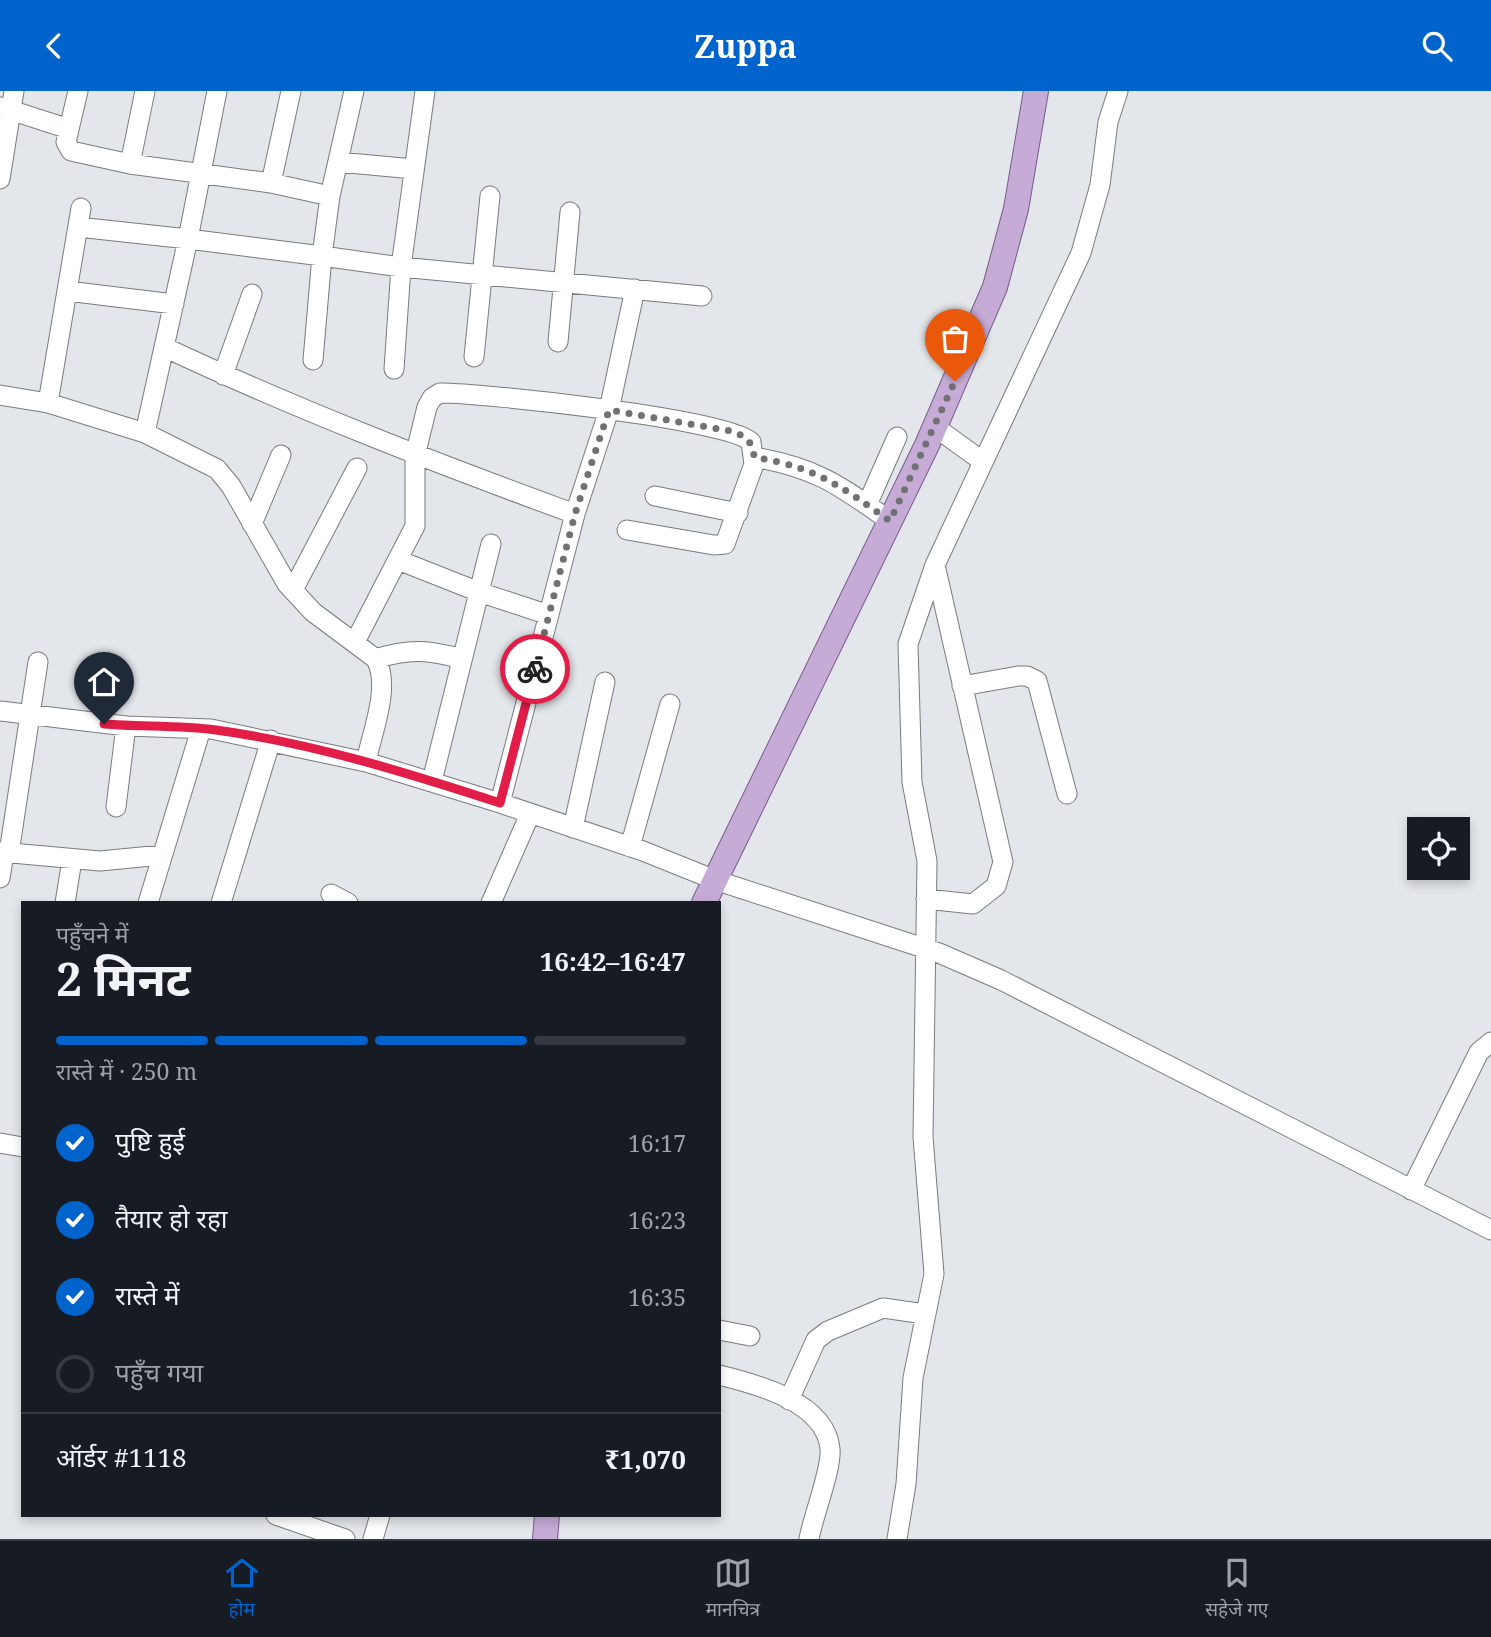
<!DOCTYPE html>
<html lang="hi">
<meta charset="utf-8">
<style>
:root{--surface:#171b24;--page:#242831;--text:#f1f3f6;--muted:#9ea1a6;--line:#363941;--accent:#0064cc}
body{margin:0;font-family:"Noto Serif","Noto Sans Devanagari",serif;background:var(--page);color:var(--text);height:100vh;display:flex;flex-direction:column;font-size:26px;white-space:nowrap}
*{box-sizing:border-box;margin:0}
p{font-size:23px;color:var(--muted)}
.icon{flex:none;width:38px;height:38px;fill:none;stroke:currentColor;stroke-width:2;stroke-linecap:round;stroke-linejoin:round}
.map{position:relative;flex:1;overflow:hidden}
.details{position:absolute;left:21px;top:810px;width:700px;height:616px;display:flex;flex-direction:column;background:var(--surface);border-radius:0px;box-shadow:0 4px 10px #0003}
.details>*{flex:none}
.fabs{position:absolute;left:1407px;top:726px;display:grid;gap:14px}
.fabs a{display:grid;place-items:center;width:63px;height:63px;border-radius:0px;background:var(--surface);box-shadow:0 4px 10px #0003;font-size:35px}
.pin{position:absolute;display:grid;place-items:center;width:60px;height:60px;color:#fff;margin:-72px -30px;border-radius:50% 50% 50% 0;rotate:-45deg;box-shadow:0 0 7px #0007}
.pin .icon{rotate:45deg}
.courier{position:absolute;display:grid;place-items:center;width:70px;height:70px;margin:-35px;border:5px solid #e11d48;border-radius:50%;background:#fff;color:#222;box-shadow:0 2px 9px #0007}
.headline em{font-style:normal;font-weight:700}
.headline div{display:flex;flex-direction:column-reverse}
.headline{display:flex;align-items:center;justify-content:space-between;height:119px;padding:0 35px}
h1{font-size:46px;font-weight:700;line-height:52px}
.bar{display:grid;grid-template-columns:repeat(4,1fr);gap:10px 7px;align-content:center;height:84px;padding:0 35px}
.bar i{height:9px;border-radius:5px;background:var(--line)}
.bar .on{background:var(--accent)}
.bar p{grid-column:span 4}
.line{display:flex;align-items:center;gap:18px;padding:0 35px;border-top:2px solid var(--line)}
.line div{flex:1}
ol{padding:0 35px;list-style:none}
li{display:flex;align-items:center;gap:21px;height:77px}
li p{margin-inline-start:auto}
li .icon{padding:7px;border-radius:50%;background:var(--accent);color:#fff;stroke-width:4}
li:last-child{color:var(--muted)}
li i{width:38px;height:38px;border:4px solid var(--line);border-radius:50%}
header{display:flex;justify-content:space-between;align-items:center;height:91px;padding:0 35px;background:var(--accent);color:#fff;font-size:32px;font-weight:700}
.tabs{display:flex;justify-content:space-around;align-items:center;height:98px;border-top:2px solid var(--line);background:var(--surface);font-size:19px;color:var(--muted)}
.tabs a{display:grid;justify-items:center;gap:4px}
.tabs .on{color:var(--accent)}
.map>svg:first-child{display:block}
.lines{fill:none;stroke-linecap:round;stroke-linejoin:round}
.minor-casing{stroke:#797b7f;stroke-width:21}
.major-casing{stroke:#795c8b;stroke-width:26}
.minor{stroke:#fff;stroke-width:19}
.major{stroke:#c6abd6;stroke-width:24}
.done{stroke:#6f7174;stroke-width:7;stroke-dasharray:0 12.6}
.route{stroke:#e11d48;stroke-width:9}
</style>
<header><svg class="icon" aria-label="back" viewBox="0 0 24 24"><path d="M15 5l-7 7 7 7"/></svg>Zuppa<svg class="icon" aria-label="search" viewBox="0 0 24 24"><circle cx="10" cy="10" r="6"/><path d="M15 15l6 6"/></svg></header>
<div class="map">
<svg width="1491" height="1448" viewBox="0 0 1491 1448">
<rect width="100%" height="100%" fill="#e3e6ea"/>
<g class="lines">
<defs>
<path id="minor" d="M78,0L66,51L71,60L130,73L271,92L330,105
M354,0L330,105L322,165L188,148L145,342L217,378L231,395L287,493L313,521L376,568C391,596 372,641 366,671L500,712L643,760L715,789L939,862L1001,889L1491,1139
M1,16L69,38
M338,71L414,78
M130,73L145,0
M0,88L14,0
M271,92L291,0
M78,136L188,148L217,0
M67,200L174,213
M558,251L570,121
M164,256C298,319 436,372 575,423
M474,266L490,105
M313,269L322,165L401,176L702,205
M394,278L401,176L425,0
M223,284L252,203
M0,304L48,312L145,342
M48,312L81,117
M935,336L978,367
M754,366C817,377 839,394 890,430
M655,405L738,422
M867,414L897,346
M252,433L281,364
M398,469L479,501L549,524
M293,499L357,377
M355,551L415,435V365L427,316L432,307L440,302C482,302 730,328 751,351L754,373L725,453L714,454L627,439
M376,568C409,557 430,559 462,568
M962,595L1018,585H1027L1037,590L1067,703
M0,620L126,635L211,638L366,671
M432,690L491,453
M500,712L575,423L609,319L635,198
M116,716L126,635
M573,737L605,591
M630,756L670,613
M0,761L100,770L162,764
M9,762L38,571
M0,787L4,762
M331,803L348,812
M926,808L973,813L996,795L1003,771L935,474
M65,812L72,769
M148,812L201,638
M221,812L271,649
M491,812L530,723
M0,1052L23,1056
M1411,1099L1479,961L1491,951
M719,1239L750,1245
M719,1284C756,1293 826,1311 830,1358C832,1378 813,1425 809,1448
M789,1309L816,1249L828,1240L883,1217L925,1223
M276,1424L345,1448
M373,1448L380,1424
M897,1448L906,1393L913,1287L934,1183L923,1046L927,770L912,691L908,553L935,474L1081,162L1100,94L1108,31L1118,0"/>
<path id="major" d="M704,812L927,354L995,196L1016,118L1036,0
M545,1448L547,1424"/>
</defs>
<use href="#minor" class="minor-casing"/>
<use href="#major" class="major-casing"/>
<use href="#minor" class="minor"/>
<use href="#major" class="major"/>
</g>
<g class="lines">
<path class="done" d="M535,578L575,423L609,319L731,340C745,345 753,350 754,366C817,377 839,394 890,430L955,290"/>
<path class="route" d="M104,633C141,636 179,634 216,639C312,652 408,682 500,712L535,578"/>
</g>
</svg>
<div class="fabs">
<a><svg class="icon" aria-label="locate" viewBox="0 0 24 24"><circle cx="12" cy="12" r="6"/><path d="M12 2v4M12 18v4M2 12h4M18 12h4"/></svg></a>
</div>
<div class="pin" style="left:955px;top:290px;background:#ea580c"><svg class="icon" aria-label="bag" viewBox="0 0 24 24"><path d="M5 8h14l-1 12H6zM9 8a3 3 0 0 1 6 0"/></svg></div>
<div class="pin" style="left:104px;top:633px;background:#1f2937"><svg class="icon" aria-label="home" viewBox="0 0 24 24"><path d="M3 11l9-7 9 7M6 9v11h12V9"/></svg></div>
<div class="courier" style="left:535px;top:578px"><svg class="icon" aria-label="bike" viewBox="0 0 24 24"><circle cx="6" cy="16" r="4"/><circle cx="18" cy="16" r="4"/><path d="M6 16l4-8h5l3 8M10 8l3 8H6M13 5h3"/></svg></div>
<section class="details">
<div class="headline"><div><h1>2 मिनट</h1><p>पहुँचने में</p></div><em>16:42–16:47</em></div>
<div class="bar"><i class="on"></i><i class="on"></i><i class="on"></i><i></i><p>रास्ते में · 250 m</p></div>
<ol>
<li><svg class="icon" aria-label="check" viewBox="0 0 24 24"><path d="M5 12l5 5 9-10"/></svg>पुष्टि हुई<p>16:17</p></li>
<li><svg class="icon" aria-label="check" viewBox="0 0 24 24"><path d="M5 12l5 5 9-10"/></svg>तैयार हो रहा<p>16:23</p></li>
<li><svg class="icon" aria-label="check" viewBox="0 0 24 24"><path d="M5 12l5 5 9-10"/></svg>रास्ते में<p>16:35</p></li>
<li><i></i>पहुँच गया</li>
</ol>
<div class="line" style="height:91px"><div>ऑर्डर #1118</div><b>₹1,070</b></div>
</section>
</div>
<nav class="tabs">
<a class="on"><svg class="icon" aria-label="home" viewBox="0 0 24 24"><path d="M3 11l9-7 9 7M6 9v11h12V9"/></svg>होम</a>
<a><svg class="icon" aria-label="map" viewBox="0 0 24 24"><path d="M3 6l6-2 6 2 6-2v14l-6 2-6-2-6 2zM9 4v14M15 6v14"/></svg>मानचित्र</a>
<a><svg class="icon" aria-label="saved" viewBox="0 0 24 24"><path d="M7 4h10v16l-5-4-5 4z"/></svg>सहेजे गए</a>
</nav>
